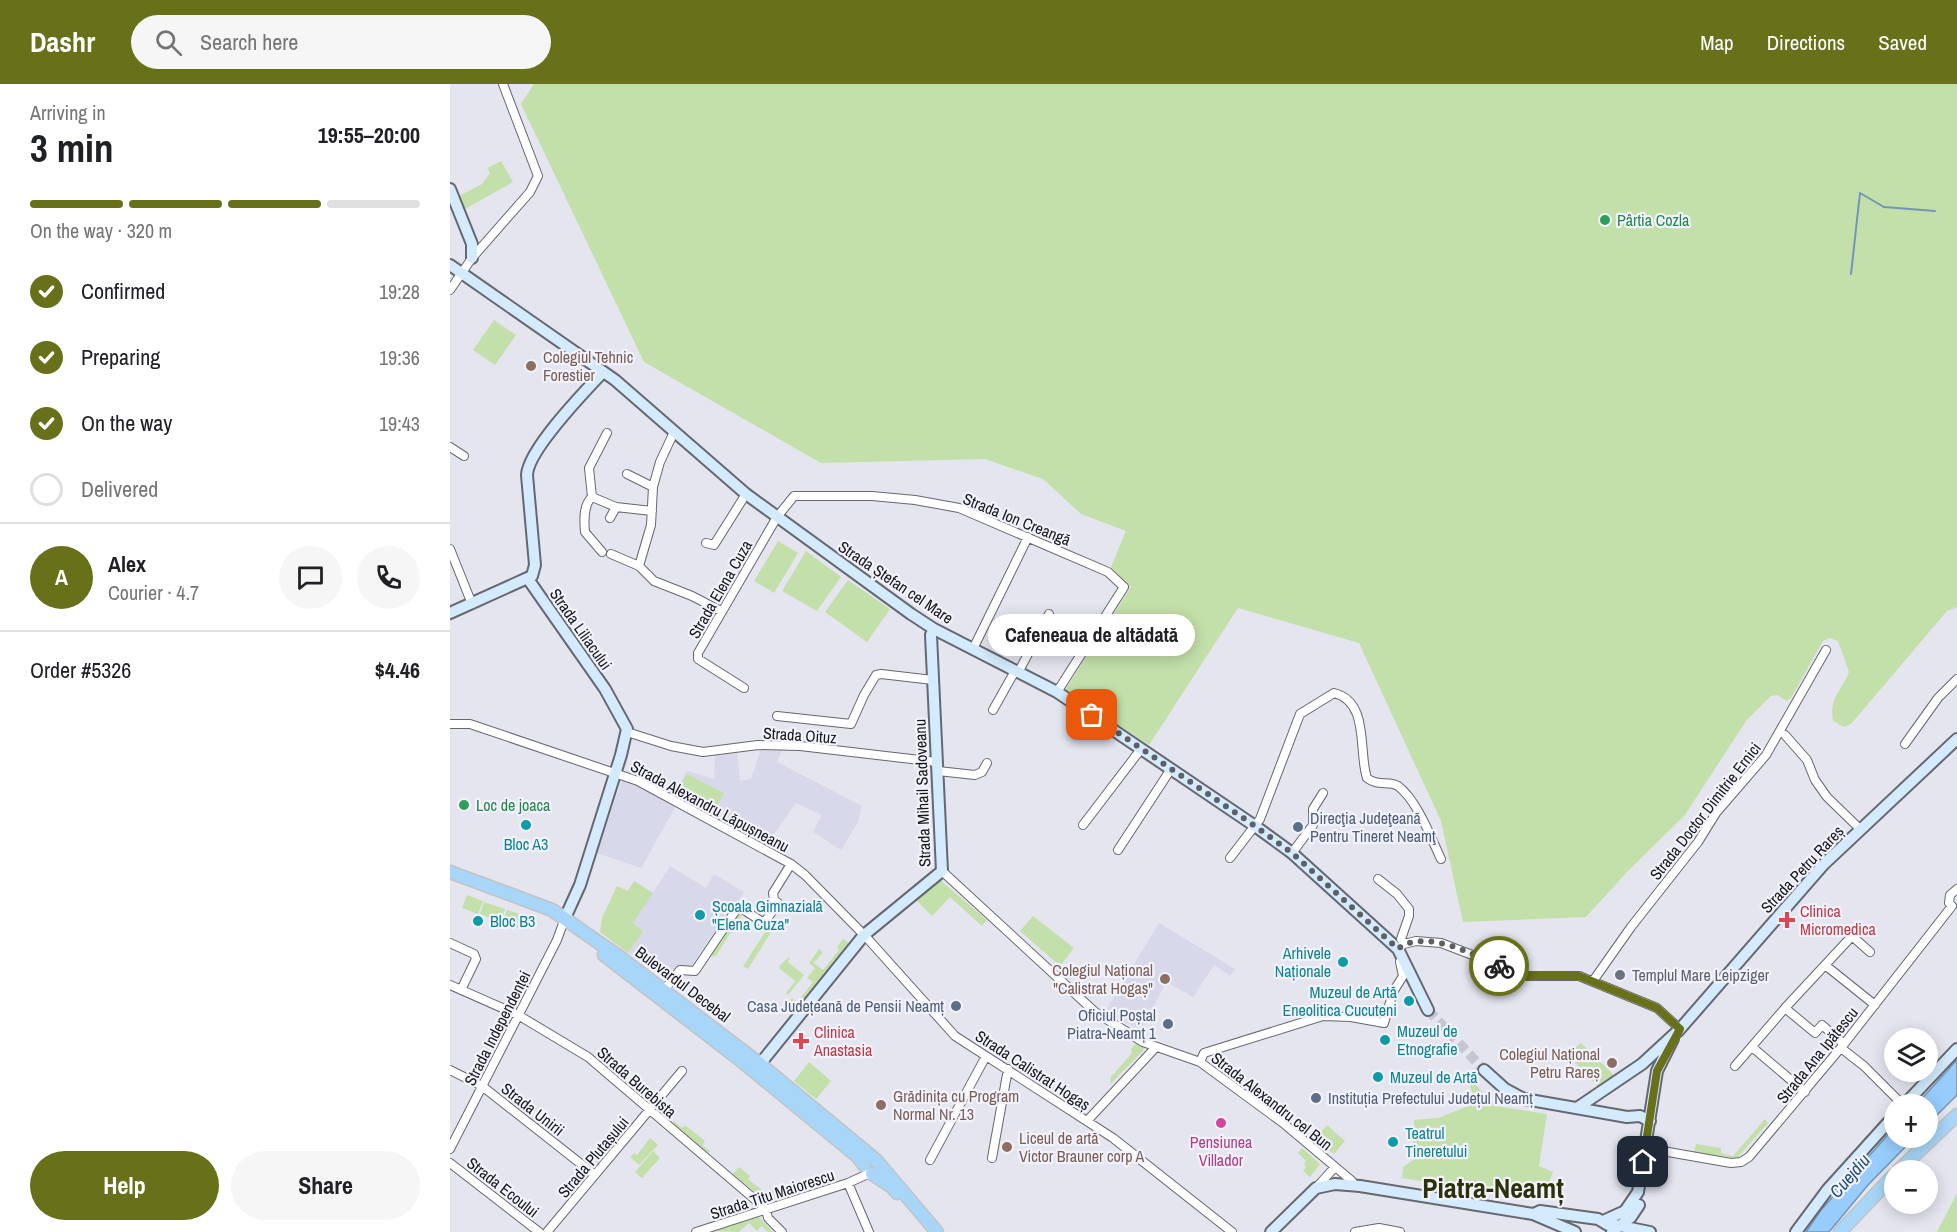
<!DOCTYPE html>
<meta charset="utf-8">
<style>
:root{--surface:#fff;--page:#f6f6f6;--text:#202124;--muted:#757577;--line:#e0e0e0;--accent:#687119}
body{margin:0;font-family:"Archivo Narrow",sans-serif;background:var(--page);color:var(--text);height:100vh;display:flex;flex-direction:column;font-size:22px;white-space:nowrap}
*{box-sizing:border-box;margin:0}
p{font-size:20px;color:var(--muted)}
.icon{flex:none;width:33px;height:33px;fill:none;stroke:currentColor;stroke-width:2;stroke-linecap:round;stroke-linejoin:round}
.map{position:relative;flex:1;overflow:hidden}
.sheet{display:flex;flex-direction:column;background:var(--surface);width:450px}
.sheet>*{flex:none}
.tools{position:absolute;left:1434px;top:944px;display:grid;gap:12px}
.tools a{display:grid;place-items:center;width:54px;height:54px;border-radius:50%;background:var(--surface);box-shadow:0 3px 15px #0003;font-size:30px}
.pin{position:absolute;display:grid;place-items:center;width:51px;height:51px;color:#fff;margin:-26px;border-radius:12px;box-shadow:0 3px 9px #0006}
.courier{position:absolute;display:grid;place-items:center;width:60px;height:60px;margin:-30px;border:4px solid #687119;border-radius:50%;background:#fff;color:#222;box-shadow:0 2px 8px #0007}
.bubble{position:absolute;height:42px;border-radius:21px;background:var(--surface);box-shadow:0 3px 15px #0003;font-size:20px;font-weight:800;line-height:42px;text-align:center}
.overview em{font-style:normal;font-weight:800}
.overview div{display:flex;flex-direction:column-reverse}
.overview{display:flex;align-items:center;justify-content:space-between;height:102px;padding:0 30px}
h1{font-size:39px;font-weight:800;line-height:45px}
.bar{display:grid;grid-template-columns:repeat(4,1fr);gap:9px 6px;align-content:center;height:72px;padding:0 30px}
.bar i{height:8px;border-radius:4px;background:var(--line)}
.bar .current{background:var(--accent)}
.bar p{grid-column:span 4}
.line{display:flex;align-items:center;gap:15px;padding:0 30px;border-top:2px solid var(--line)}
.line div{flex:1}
.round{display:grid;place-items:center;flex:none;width:63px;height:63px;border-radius:32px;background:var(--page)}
ol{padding:0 30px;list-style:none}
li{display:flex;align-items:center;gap:18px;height:66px}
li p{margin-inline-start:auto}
li .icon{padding:6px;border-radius:50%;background:var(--accent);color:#fff;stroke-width:4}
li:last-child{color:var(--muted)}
li i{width:33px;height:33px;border:3px solid var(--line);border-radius:50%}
.cta{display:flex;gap:12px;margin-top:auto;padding:12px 30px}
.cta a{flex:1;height:69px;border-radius:36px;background:var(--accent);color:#fff;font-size:24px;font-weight:800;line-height:69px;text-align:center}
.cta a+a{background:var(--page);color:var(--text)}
header{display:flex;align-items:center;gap:36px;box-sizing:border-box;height:84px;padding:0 30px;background:var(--accent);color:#fff}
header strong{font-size:28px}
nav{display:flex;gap:33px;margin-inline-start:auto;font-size:21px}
.search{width:420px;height:54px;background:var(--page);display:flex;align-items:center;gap:15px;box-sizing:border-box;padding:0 21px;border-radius:33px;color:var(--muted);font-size:22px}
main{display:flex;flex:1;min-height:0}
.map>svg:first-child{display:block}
.built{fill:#d7d8e9}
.green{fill:#c3e0aa}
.water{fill:#97ccfd;stroke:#7196b9;stroke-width:1.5}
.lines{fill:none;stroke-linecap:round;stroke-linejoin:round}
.stream{stroke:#7196b9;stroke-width:2}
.secondary-tunnel{stroke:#c5c6cf;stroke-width:10;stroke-dasharray:10 5;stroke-linecap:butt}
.street-casing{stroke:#66676f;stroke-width:10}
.secondary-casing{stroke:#66676f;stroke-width:14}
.primary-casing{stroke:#c3c3c4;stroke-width:15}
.street{stroke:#fff;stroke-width:8}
.secondary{stroke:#d3ebfc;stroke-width:10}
.primary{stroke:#a7d6f8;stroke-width:12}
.done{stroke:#5f6065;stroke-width:6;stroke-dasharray:0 10.8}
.route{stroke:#687119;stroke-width:8}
.leisure-dot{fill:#2e9e5b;stroke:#f2f2fc;stroke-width:2}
.education-dot{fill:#8d6e63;stroke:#f2f2fc;stroke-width:2}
.culture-dot{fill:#0f9aa8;stroke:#f2f2fc;stroke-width:2}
.service-dot{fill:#5c6f8a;stroke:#f2f2fc;stroke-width:2}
.health-dot{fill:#e0444e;stroke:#f2f2fc;stroke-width:2}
.worship-dot{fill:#6b7280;stroke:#f2f2fc;stroke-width:2}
.hotel-dot{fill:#d1479c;stroke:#f2f2fc;stroke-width:2}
.labels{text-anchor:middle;stroke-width:4.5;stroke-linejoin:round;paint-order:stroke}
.leisure-label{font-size:16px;fill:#27864d;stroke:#f2f2fc;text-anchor:start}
.education-label{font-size:16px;fill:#785e54;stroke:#f2f2fc;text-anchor:start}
.street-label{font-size:16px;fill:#18181b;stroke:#f2f2fc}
.service-label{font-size:16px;fill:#4e5e75;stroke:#f2f2fc;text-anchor:start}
.culture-label{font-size:16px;fill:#0d838f;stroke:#f2f2fc;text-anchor:start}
.health-label{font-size:16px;fill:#be3a42;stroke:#f2f2fc;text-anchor:start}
.worship-label{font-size:16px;fill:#5b616d;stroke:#f2f2fc;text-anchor:start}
.hotel-label{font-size:16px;fill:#b23c85;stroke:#f2f2fc}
.water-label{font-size:18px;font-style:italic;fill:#1f4f76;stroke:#f2f2fc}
.town-label{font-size:28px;font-weight:bold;fill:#2d3108;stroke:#f2f2fc}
</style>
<header>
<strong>Dashr</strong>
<div class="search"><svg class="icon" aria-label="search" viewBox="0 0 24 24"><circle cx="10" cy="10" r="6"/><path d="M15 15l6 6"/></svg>Search here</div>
<nav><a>Map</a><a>Directions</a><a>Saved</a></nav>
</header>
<main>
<section class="sheet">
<div class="overview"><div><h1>3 min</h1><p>Arriving in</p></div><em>19:55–20:00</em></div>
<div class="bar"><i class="current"></i><i class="current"></i><i class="current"></i><i></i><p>On the way · 320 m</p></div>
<ol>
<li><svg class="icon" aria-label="check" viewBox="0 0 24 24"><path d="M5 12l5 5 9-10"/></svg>Confirmed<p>19:28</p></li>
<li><svg class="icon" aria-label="check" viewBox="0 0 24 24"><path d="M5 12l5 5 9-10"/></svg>Preparing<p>19:36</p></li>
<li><svg class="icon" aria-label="check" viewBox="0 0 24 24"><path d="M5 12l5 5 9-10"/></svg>On the way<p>19:43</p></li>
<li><i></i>Delivered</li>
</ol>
<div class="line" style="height:108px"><b class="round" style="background:var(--accent);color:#fff">A</b><div><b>Alex</b><p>Courier · 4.7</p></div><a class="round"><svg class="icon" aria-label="chat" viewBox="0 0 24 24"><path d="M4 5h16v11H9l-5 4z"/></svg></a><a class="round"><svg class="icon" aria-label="phone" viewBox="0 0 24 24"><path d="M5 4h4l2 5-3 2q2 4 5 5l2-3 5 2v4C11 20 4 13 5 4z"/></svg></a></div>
<div class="line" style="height:78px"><div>Order #5326</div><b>$4.46</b></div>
<div class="cta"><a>Help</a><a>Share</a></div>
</section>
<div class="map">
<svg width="1507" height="1148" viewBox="0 0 1507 1148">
<rect width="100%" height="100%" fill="#e4e5ef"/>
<path class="built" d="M311,665L332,666L327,678L412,722L408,738L391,766L363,748L372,731L346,719L319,757L226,707L237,687L264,695L265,671L287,669L290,697L301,695Z
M175,694L226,722L191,784L147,769L172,696Z
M220,782L256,804L264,790L294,808L286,821L283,820L240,884L225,888L210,877L203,881L190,877L150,848L167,802L178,807L184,797L203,809Z
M709,839L785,885L780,892L764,881L743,913L716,898L692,946L671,936L657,925Z"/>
<path class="green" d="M84,0H1507V523L1497,527L1401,640L1394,643L1383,637C1379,613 1391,609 1399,588L1388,557L1380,554L1373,557L1341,614L1336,617L1328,611L1321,612L1296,637L1235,731L1178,787L1136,833L1013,838L991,737L909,559L788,524L699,661L615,606L681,503L661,483L676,447L631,430L593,395L535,375L371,379L194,278L71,20Z
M51,77L63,98L15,125L9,112L32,100L40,89L37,84Z
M44,236L66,251L45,281L23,266Z
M328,457L348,469L324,509L304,497Z
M356,467L391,493L367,527L332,507Z
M398,496L440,525L417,558L375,528Z
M237,690L274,709L265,727L228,707Z
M490,796L537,836L532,842L500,813L482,832L466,816Z
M184,797L203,809L183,839L193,847L178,869L150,848L152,834L167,802L178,807Z
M17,811L33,817L28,830L12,824Z
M34,818L55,825L51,838L30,830Z
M57,826L76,832L71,845L52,838Z
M286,826L293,830L265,873L261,871L255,880L251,878Z
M583,832L624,864L610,882L570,847Z
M319,842L323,845L298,885L293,882Z
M393,855L399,859L342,929L334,923L342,914L347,918L363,898L357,894L365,884L359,879L369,865L373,868L364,879L373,886L389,866L387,863Z
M339,873L340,874L338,878L354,891L338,911L336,909L345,897L330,885L329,882Z
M686,959L694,964L692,968L660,1000L661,993L682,969L681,965Z
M1131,959L1164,991L1147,1002L1117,970Z
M359,978L381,997L366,1015L344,997Z
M1024,999L1046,1022L1097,1030L1089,1082L1103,1088L1099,1099L1082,1115L952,1094L953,1083L963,1076L964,1036L988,1034L1026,1019L1020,1002Z
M1315,1035L1318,1039L1287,1074L1244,1068L1246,1060L1271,1064V1069L1283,1072Z
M224,1037L232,1044L235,1041L255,1057L252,1061L260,1067L258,1069L222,1040Z
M877,1041L895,1057L884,1070L865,1055Z
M200,1054L208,1061L189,1081L180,1073L184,1069L187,1071Z
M852,1064L870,1080L860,1093L853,1087L856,1083L854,1080L856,1077L848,1069Z
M203,1067L210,1074L192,1094L185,1088Z
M289,1083L300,1092L298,1095L318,1111L325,1102L333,1109L339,1102L347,1108L318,1116L313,1115L283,1090Z
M1507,1109V1148H1487Z
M305,1132L309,1133L323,1148H318L312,1142L307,1147L299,1139L289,1148L261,1147Z"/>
<path class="water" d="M1507,976V1011L1478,1040V1020H1467Z
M1444,1044V1053H1465L1418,1101L1379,1148H1356L1371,1126Z"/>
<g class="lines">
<path class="stream" d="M1401,190L1410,109L1434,123L1485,127"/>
<path class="secondary-tunnel" d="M978,926L1034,986"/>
<defs>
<path id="street" d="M0,206L22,174L80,108L88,92L53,0
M224,348L210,378L203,403L201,441L189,482L204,497L242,512L271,527
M0,363L14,372
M177,390L203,403
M142,413L166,423L202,427
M160,434L166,423
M256,459L264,461L296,410
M0,465L22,520
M152,468L135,448C134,437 133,421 142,413L139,384L157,349
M161,470L189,482
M523,565L578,453
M568,589L599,530
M294,604L248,575V569L327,433L344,412H422L465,416L509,424L658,488L674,503L607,608
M543,626L565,587
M327,632L401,640L414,611L426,591L431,590L483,596
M0,640H20L188,697L341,780L355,791L417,854L505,952L663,1054L782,1148
M177,648L221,662L253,668L308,661L350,662L487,678
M1335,651L1357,676L1365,696L1377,713L1410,745
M1455,660L1488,614L1507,595
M488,687L525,691L532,688L537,679
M633,741L691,665
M668,766L721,685
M842,769L863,741V725L873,709
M780,774L810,735L850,630L884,609C920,618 908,668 917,694C928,703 939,696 948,702C967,716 981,754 991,775
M492,787L645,928L693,958L750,978L833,1039L902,1097L904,1101
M928,795L947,810L959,825V832L951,855L954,860
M0,859L24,870L26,875L11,906
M948,865L954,860L966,857L991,859L1077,892H1129L1207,924L1230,945
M1375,881L1425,921
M1143,897L1181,843L1248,758L1266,729L1316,671L1376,566
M0,901L68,931L138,973L316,1125L318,1134L332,1148
M214,906L230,886L245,887L286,826L291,824L314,839L328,819L324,816L323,809L341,780
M1335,924L1402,852L1420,868
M1302,963L1355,1008
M1391,964L1414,982L1452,1020
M750,978L754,969L873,932L901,933L934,939L943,908L953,892L950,878
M1285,982L1335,924L1365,949L1372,941L1394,960
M0,986L32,1002L145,1091
M637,1037L706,963
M0,1065L107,856L115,834
M1201,1065L1281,1079L1291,1078L1299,1073L1394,960L1502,822L1499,819L1500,811L1507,805
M542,1074L558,985
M480,1076L536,972
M0,1079L89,1148
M398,1099L419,1148
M866,1104L885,1083
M97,1148L232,987
M246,1148L398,1099L420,1089
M905,1148L929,1144L950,1148"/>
<path id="secondary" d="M0,105L22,160V174
M0,181L165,296L296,410L461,530L484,545L607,608L805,742L842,769L948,865L978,926
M78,495L155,605L177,645L171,671L130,801L115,834
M0,529L82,492L85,481L77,391C78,366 134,308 153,288
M310,980L414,851L492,787L481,551L484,545
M1034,986L1055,1005L1074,1015L1177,1033L1190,1032L1200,1037
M1455,1020L1507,965
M1127,1024L1192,980L1230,945L1374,780L1507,655
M1084,1130L1090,1127L1148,1135L1158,1141
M1153,1137L1175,1127L1188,1108L1207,987L1223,955
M1165,1141L1200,1148
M821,1148L866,1104L885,1100L910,1102L1083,1130L1125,1148
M1162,1148L1181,1133L1189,1121
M1346,1148L1378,1105L1444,1032"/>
<path id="primary" d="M0,788L102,826L171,874L310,980L426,1076L487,1148
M154,871L289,975L407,1072L414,1081
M1449,1086L1507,1031
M422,1090L442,1103L447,1109
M1390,1148L1444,1091"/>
</defs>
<use href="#street" class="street-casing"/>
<use href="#secondary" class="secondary-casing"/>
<use href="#primary" class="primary-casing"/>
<use href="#street" class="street"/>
<use href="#secondary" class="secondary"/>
<use href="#primary" class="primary"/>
</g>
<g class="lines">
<path class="done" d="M642,631L805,742L842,769L948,865C974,844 1023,870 1049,882"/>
<path class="route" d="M1049,882L1077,892H1129L1207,924L1230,945L1207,987L1193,1078"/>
</g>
<g class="leisure-dot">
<circle cx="1155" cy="136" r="6"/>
<circle cx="14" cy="721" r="6"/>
</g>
<g class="education-dot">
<circle cx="81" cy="282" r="6"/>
<circle cx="715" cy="895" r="6"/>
<circle cx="1162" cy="979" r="6"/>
<circle cx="431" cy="1021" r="6"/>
<circle cx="557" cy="1063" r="6"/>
</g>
<g class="culture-dot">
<circle cx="76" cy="741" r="6"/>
<circle cx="250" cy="831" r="6"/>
<circle cx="28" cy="837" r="6"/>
<circle cx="893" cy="878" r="6"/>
<circle cx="959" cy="917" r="6"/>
<circle cx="935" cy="956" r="6"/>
<circle cx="928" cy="993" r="6"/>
<circle cx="943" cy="1058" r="6"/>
</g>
<g class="service-dot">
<circle cx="848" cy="743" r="6"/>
<circle cx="506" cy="922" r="6"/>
<circle cx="718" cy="940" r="6"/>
<circle cx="866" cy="1014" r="6"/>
</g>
<g class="health-dot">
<path d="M1334 827h6v6h6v6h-6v6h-6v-6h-6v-6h6z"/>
<path d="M348 948h6v6h6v6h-6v6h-6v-6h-6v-6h6z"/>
</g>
<circle class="worship-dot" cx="1170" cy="891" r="6"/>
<circle class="hotel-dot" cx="771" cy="1039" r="6"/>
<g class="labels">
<g class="leisure-label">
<text x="1167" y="142">Pârtia Cozla</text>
<text x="26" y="727">Loc de joaca</text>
</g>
<g class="education-label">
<text x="93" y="279">Colegiul Tehnic<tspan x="93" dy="18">Forestier</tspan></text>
<text x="703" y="892" text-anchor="end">Colegiul Național<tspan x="703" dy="18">"Calistrat Hogaș"</tspan></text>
<text x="1150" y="976" text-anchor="end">Colegiul Național<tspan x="1150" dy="18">Petru Rareș</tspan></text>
<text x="443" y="1018">Grădinița cu Program<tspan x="443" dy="18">Normal Nr. 13</tspan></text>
<text x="569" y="1060">Liceul de artă<tspan x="569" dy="18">Victor Brauner corp A</tspan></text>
</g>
<g class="street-label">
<text transform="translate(567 435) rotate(22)" y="6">Strada Ion Creangă</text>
<text transform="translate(446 498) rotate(34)" y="6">Strada Ștefan cel Mare</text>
<text transform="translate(270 505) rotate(-60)" y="6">Strada Elena Cuza</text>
<text transform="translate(131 545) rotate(55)" y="6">Strada Liliacului</text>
<text transform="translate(350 651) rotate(4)" y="6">Strada Oituz</text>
<text transform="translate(472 709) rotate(-92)" y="6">Strada Mihail Sadoveanu</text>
<text transform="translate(260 722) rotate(28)" y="6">Strada Alexandru Lăpușneanu</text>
<text transform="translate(1255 727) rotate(-52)" y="6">Strada Doctor Dimitrie Ernici</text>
<text transform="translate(1352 785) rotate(-47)" y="6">Strada Petru Rareș</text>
<text transform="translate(233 900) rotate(37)" y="6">Bulevardul Decebal</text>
<text transform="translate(47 944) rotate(-63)" y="6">Strada Independenței</text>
<text transform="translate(1367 971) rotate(-51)" y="6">Strada Ana Ipătescu</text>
<text transform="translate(583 986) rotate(33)" y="6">Strada Calistrat Hogaș</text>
<text transform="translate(187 998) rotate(41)" y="6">Strada Burebista</text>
<text transform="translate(822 1017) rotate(38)" y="6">Strada Alexandru cel Bun</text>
<text transform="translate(83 1025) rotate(38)" y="6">Strada Unirii</text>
<text transform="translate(143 1073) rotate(-50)" y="6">Strada Plutașului</text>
<text transform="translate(53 1103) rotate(38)" y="6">Strada Ecoului</text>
<text transform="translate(322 1110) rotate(-18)" y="6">Strada Titu Maiorescu</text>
</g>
<g class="service-label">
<text x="860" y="740">Direcţia Judeţeană<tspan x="860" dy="18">Pentru Tineret Neamţ</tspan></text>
<text x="494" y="928" text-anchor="end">Casa Județeană de Pensii Neamț</text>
<text x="706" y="937" text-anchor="end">Oficiul Poștal<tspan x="706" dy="18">Piatra-Neamț 1</tspan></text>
<text x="878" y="1020">Instituția Prefectului Județul Neamț</text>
</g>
<g class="culture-label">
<text x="76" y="766" text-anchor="middle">Bloc A3</text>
<text x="262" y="828">Școala Gimnazială<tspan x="262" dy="18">"Elena Cuza"</tspan></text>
<text x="40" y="843">Bloc B3</text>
<text x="881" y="875" text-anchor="end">Arhivele<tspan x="881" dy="18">Naționale</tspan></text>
<text x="947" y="914" text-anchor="end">Muzeul de Artă<tspan x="947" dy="18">Eneolitica Cucuteni</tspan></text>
<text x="947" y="953">Muzeul de<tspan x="947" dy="18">Etnografie</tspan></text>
<text x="940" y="999">Muzeul de Artă</text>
<text x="955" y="1055">Teatrul<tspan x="955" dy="18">Tineretului</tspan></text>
</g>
<g class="health-label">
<text x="1350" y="833">Clinica<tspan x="1350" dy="18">Micromedica</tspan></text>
<text x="364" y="954">Clinica<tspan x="364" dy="18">Anastasia</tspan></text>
</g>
<g class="worship-label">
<text x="1182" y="897">Templul Mare Leipziger</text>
</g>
<g class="hotel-label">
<text x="771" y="1064">Pensiunea<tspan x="771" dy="18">Villador</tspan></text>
</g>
<g class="water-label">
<text transform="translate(1400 1092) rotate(-49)" y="6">Cuejdiu</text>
</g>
<g class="town-label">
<text x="1043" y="1114">Piatra-Neamț</text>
</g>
</g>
</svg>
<div class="tools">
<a><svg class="icon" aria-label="layers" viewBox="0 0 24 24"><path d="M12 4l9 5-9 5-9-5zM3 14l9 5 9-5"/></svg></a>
<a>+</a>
<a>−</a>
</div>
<div class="pin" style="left:642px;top:631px;background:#ea580c"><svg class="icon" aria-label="bag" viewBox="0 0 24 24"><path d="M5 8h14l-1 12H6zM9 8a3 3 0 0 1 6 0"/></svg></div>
<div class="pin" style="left:1193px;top:1078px;background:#1f2937"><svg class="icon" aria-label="home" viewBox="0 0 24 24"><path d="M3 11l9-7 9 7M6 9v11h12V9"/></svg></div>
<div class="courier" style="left:1049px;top:882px"><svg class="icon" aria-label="bike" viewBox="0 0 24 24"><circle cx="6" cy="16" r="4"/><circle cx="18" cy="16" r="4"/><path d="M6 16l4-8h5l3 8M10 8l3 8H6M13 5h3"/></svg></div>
<div class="bubble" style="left:538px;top:530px;width:207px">Cafeneaua de altădată</div>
</div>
</main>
